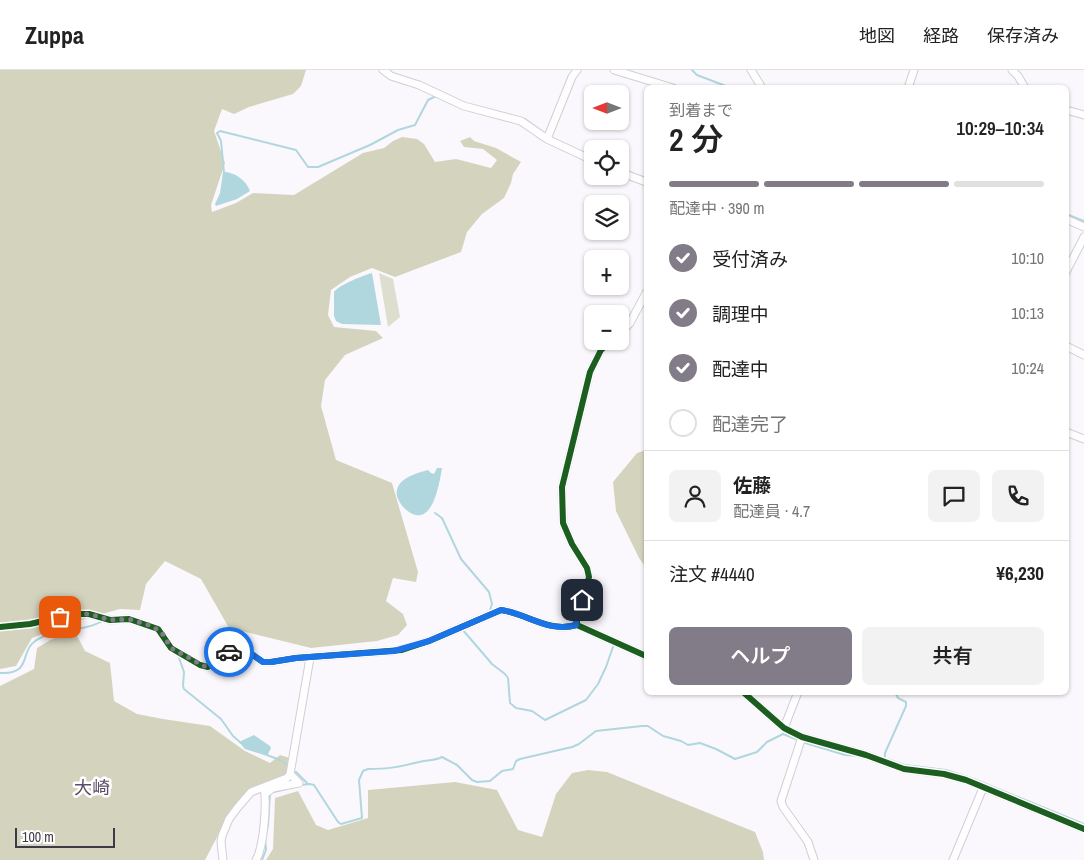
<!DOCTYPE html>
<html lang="ja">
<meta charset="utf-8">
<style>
:root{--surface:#fff;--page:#f2f2f2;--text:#222;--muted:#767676;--line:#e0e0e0;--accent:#817c87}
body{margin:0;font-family:"Archivo Narrow","Noto Sans JP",sans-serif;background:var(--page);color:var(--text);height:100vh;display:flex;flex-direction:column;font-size:19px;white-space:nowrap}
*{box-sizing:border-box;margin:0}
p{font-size:16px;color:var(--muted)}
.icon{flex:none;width:28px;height:28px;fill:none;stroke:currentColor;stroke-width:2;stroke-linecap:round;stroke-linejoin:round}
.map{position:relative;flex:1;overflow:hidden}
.side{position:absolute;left:644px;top:15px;width:425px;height:610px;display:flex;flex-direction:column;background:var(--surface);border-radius:8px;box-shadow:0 1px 4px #0004}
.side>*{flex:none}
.needle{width:32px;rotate:270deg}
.controls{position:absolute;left:584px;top:15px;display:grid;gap:10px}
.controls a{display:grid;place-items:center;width:45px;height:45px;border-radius:8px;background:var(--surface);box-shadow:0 1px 4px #0004;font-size:25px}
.scale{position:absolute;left:15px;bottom:12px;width:100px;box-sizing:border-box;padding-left:5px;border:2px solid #3f3947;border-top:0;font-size:14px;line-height:18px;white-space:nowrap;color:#3f3947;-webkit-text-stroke:4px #fff;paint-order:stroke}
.pin{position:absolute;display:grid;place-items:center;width:42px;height:42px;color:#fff;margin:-21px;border-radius:10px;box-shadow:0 2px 8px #0006}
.courier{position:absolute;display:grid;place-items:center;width:50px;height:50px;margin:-25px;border:4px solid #1a73e8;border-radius:50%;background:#fff;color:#222;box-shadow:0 1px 6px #0007}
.head em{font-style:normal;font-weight:600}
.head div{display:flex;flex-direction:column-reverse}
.head{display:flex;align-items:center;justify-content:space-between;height:85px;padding:0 25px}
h1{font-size:32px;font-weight:600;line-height:38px}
.bar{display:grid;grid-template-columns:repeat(4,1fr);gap:8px 5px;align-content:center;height:60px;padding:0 25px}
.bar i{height:6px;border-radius:4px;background:var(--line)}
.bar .selected{background:var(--accent)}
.bar p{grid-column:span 4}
.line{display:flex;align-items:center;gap:12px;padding:0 25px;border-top:1px solid var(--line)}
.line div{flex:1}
.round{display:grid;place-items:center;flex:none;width:52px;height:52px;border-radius:8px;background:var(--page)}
ol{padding:0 25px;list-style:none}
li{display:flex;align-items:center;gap:15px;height:55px}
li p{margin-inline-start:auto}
li .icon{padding:5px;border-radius:50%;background:var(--accent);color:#fff;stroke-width:4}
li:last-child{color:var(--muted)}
li i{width:28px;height:28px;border:2px solid var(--line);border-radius:50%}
.action{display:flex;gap:10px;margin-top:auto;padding:10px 25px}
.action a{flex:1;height:58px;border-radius:8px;background:var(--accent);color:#fff;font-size:20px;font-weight:600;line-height:58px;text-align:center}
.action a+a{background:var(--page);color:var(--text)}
header{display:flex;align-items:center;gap:30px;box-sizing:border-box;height:70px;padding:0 25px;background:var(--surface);border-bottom:1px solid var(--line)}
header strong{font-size:24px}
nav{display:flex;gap:28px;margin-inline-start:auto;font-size:18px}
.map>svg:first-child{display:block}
.green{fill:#dedece}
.forest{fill:#d4d4be}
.water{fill:#b0d6de}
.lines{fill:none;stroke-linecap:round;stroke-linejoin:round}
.stream{stroke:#b0d6de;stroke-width:2}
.minor-casing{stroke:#d2cdd6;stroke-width:9}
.minor{stroke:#fefeff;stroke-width:7}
.cycleway-casing{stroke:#fff;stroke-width:9}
.cycleway{stroke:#1b5e20;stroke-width:6}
.done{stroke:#817c87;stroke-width:5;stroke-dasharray:0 9}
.route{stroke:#1a73e8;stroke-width:6}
.labels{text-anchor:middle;stroke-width:5;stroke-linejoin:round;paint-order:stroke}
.quarter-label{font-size:18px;fill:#5a4d69;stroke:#fff}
</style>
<header>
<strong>Zuppa</strong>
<nav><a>地図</a><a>経路</a><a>保存済み</a></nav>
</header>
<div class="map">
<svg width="1084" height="790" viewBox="0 0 1084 790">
<rect width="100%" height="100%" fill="#fbf8fd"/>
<path class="green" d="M379,203L393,209L400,247L388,257Z"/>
<path class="forest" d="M0,0H306L301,16L293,24L249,37L234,44L222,39L214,61L225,93L211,135L212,142L236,133L253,123L294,125L363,83L384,78L393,71L402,67L417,69L424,74L435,92L456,89L491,98L497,90L483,79L464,77L460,71L470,67L474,71L496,78L521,92L513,104L511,113L504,128L482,144L467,162L461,182L395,207L372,198L350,207L331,220L328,245L334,257L376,261L383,268L345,285L325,310L321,336L336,390L392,413L418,502L416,512L393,508L386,531L403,544L407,555L398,565L377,571L311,578L229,558L201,509L165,491L146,514L140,540L120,539L81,550L32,568L16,596L0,599Z
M646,380V498L639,488L616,441L613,412L637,383Z
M75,562L85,581L110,593L114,631L137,644L163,649L210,656L245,681L270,693L280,685L290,688L286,706L246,722L226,750L205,790H0V616L34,599L37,578L52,569Z
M588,700L607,702L755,762L763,782L764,790H266L273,779L275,728L298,721L316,755L328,760L368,748V720L455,712L497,720L518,760L542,767L556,724L572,703Z"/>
<path class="water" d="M223,102C235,102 246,110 250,121L237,129L216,136L215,134L220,123Z
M372,203L381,255L342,254L336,251L334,246V222C339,215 364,205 372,203Z
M437,398H442C440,410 435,442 421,445C410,448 394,430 397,420C400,407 418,403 428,400L431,403L434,404Z
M254,665L270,676L271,678L267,686L245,679L239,672Z"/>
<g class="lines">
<path class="stream" d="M692,0L697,5L731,18
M525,49L544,63
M224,103L221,71L217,63L220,61L296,80L308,97H318L370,75L398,60L415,55L428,30L436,26
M636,105L646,108
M1066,144L1084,151
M435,443L442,448L461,489L489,522L492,534L489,543
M462,559L492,594L505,604L508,608L510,633L516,638L532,641L545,650L586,630L598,614L606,597L614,574
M178,585L184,602L183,616L184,619L221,649L233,666L241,673
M0,603C32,605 20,582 34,572C51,558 84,563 104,550
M802,672L845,685L858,686
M267,685L280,690L289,696
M885,687V683L906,636V632L898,628L895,622
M884,688L905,695L946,700L974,709L1084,754
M296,702L308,714
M301,715L310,714L314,715L338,752L341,754L362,748L359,710L363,701L368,699C388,699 399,697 419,692C427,690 434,691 442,687L457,695L472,710L477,712L490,711L502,701L513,699L516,691L520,689L572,677L579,674L596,661L642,656H648L663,666L681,671L688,675L700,673L716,679L735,689L757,682L767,672L783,664L798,670
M266,763L268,755L270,723L286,719
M262,790L266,780L265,768"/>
<defs>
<path id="minor" d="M383,0L391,6L419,15L464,36L521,51L547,69L592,90
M614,0L673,18
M751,0L762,18
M1012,0L1018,6L1025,18
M908,18L914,0
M1066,40L1084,45
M547,69L572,7L577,0
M620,102L646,112
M1066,149L1084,157
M1066,202L1084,167
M620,264L630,253L646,223
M1066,276L1084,285
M1066,362L1084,369
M577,555V549L589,507L587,498L572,474L563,453L562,417L590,302L601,280L611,271
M0,557L30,554L74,544H89L110,550L129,549L158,559L171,578L200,595L208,597L222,586L241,580L250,583L263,592H271L296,588L402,580L429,571L501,540C528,544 548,563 577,555L646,586
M743,622L784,658L802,667L866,685L904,699L944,704L966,710L1084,759
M784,658L798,622
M802,667L781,731L783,737L808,772L814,790
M265,724L273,718L299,713L290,704
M223,790L221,772L222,766L229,749L238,737L251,722L287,708L290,704L310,588
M256,790C264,776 267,733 264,717
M953,790L983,718"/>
</defs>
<use href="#minor" class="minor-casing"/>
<use href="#minor" class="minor"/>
<defs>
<path id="cycleway" d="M577,555V549L589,507L587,498L572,474L563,453L562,417L590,302L601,280L611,271
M0,557L30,554L74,544H89L110,550L129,549L158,559L171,578L200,595L208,597L222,586L241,580L250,583L263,592H271L296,588L402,580L429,571L501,540C528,544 548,563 577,555L646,586
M743,622L784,658L802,667L866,685L904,699L944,704L966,710L1084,759"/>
</defs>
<use href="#cycleway" class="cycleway-casing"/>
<use href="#cycleway" class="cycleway"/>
</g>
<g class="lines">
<path class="done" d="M60,547L74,544H89L110,550L129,549L152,556L162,563L171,578L204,596L212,595L222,586L229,582"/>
<path class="route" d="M229,582L244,581L250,583L263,592H271L296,588L394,581L429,571L501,540C528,544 548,563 576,555V549L582,530"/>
</g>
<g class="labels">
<g class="quarter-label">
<text x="92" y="724">大崎</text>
</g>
</g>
</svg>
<div class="controls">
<a><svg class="needle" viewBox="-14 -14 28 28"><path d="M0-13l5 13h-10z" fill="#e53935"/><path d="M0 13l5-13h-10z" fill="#767676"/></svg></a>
<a><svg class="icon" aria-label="locate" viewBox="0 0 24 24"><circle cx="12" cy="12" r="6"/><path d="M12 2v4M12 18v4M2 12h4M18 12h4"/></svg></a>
<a><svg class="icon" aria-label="layers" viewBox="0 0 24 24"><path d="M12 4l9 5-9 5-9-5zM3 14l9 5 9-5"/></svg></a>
<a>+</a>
<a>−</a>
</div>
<div class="scale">100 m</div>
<div class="pin" style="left:60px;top:547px;background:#ea580c"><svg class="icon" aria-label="bag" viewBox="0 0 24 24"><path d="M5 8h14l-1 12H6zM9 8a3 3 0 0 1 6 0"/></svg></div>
<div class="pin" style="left:582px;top:530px;background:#1f2937"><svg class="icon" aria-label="home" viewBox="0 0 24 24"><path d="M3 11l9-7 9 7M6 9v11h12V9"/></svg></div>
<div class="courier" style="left:229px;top:582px"><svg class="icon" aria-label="car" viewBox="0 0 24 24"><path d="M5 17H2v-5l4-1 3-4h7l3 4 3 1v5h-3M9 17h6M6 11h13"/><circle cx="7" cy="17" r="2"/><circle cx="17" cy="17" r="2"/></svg></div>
<section class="side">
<div class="head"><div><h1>2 分</h1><p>到着まで</p></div><em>10:29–10:34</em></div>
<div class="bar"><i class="selected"></i><i class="selected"></i><i class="selected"></i><i></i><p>配達中 · 390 m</p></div>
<ol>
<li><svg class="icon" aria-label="check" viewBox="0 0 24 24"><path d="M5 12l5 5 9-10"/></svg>受付済み<p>10:10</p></li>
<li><svg class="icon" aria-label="check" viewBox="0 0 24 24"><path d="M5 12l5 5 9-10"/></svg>調理中<p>10:13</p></li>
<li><svg class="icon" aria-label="check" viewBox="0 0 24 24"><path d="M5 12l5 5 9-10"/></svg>配達中<p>10:24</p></li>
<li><i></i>配達完了</li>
</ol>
<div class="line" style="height:90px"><a class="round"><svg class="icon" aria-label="person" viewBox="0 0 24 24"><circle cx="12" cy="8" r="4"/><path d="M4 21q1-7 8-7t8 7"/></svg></a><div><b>佐藤</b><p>配達員 · 4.7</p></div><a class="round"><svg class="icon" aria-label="chat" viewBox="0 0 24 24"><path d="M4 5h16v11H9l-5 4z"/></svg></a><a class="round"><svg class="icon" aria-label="phone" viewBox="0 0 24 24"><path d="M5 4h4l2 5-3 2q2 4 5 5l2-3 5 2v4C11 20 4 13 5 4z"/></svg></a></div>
<div class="line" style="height:65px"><div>注文 #4440</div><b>¥6,230</b></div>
<div class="action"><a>ヘルプ</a><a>共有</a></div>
</section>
</div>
